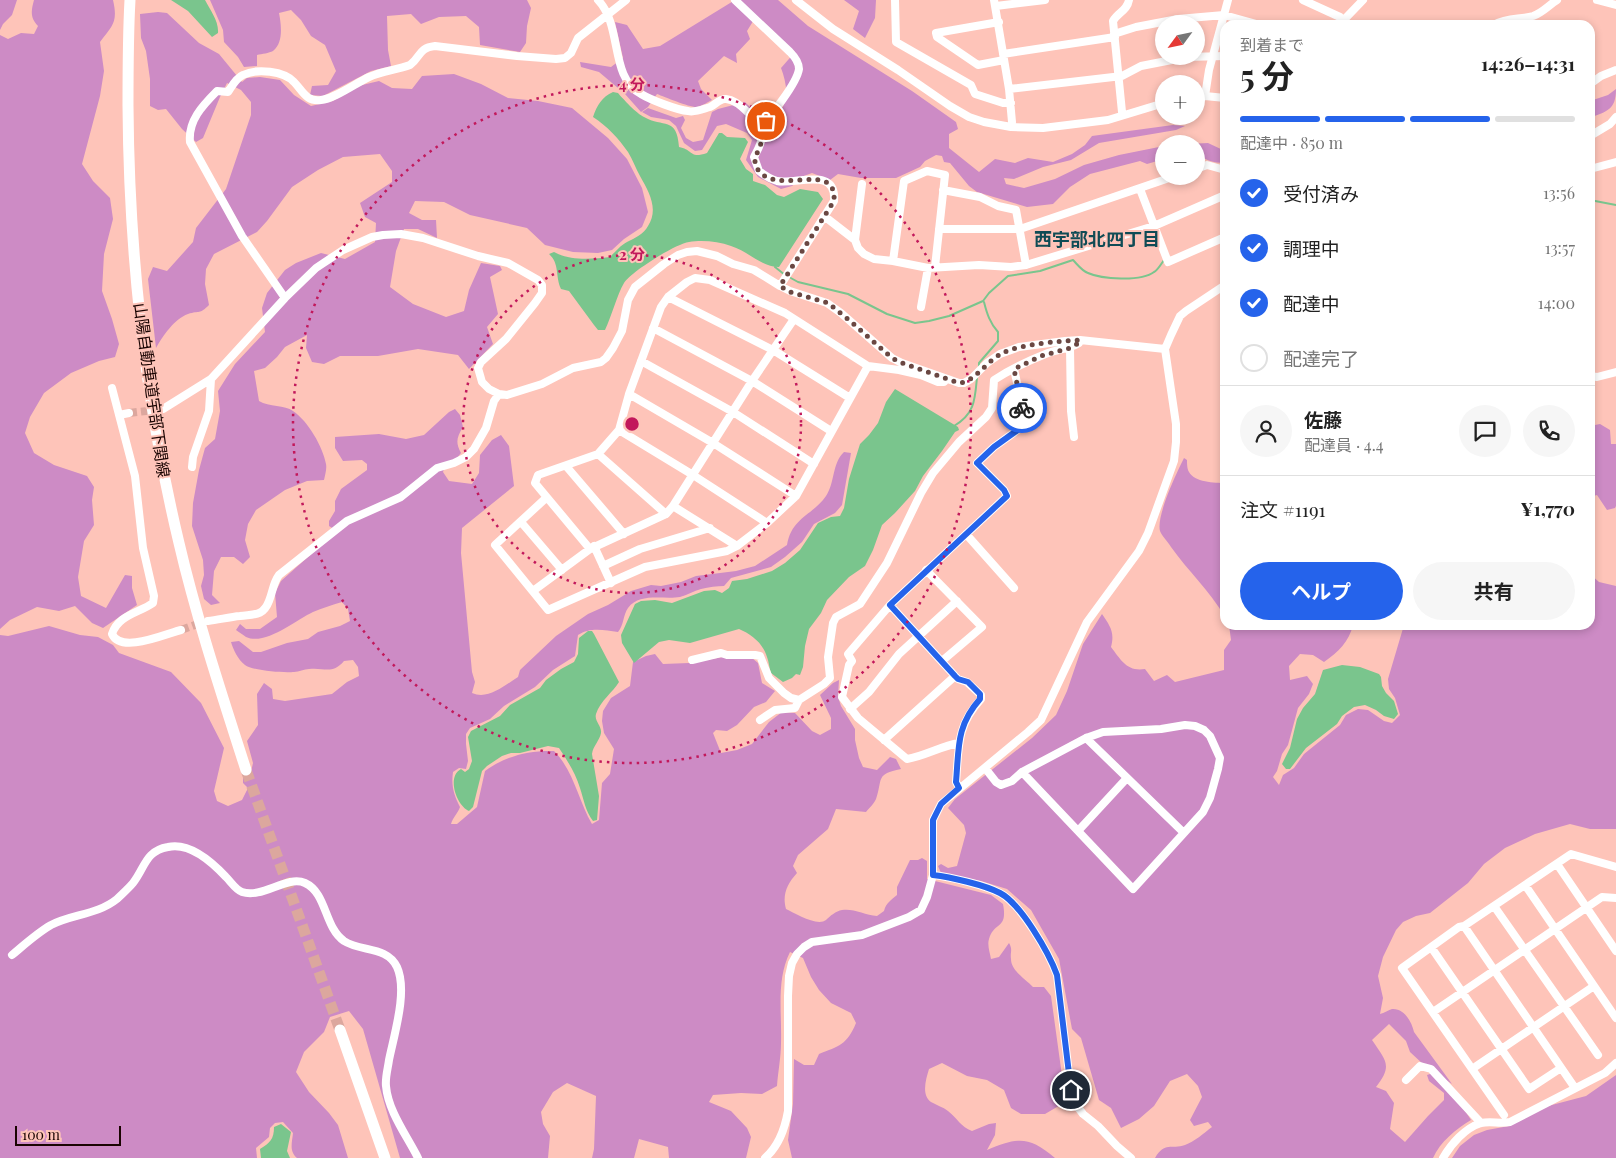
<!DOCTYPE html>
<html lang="ja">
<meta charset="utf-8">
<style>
:root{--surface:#fff;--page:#f6f6f6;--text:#222;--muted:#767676;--line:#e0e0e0;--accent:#2563eb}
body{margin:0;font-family:"Playfair Display","Noto Sans JP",serif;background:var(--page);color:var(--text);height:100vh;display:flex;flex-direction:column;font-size:19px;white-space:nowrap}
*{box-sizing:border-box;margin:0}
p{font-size:16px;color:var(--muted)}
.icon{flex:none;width:28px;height:28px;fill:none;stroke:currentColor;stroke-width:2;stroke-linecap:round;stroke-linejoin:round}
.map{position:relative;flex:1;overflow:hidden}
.details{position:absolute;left:1220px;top:20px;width:375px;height:610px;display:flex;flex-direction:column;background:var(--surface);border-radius:15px;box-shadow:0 2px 8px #0003}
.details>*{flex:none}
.needle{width:32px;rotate:237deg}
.tools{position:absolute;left:1155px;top:15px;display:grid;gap:10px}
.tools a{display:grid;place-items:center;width:50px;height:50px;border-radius:50%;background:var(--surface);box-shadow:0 2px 8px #0003;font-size:25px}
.scale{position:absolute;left:15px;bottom:12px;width:106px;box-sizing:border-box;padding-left:5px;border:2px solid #1a0402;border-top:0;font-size:14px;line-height:18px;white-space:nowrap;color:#1a0402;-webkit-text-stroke:4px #fec4b9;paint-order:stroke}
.pin{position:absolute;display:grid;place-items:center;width:42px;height:42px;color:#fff;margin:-21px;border:2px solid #fff;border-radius:50%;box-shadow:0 1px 5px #0007}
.courier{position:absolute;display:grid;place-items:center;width:50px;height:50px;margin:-25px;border:4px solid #2563eb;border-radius:50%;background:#fff;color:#222;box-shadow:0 1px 6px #0007}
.overview em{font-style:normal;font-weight:700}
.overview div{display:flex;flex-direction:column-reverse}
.overview{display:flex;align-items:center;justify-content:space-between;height:85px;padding:0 20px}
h1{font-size:32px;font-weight:700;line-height:38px}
.bar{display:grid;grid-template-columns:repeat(4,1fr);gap:8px 5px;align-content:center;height:60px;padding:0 20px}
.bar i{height:6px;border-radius:4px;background:var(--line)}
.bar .on{background:var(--accent)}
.bar p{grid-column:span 4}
.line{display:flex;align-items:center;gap:12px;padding:0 20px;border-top:1px solid var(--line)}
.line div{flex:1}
.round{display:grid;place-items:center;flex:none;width:52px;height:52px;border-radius:26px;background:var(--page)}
ol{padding:0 20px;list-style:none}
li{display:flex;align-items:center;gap:15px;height:55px}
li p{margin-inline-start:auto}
li .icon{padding:5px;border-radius:50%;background:var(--accent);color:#fff;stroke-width:4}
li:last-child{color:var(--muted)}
li i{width:28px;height:28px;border:2px solid var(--line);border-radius:50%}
.button{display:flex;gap:10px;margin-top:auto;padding:10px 20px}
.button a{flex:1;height:58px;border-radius:30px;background:var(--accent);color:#fff;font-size:20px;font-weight:700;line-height:58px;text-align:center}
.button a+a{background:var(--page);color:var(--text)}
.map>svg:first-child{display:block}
.forest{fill:#cd8bc5}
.water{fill:#7ac58d}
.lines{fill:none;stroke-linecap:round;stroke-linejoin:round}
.stream{stroke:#7ac58d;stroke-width:2}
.minor-tunnel{stroke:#dca79e;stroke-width:8;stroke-dasharray:8 4;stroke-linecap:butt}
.highway-tunnel{stroke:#dca79e;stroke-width:11;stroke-dasharray:11 5.5;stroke-linecap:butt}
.minor{stroke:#fff;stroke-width:8}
.highway{stroke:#fff;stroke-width:11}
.done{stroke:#6a4742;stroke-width:5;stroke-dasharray:0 9}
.route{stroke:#2563eb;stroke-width:6}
.ring{fill:none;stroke:#c2185b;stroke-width:2.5;stroke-dasharray:2.5 5}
.labels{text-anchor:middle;stroke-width:4;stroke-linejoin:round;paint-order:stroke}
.street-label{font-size:16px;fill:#1a0402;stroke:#fec4b9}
.neighbourhood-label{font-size:18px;font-weight:bold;fill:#0f4b55;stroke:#fec4b9}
.centre{fill:#c2185b;stroke:#fec4b9;stroke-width:2.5}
.ring-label{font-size:15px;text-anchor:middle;font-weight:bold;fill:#c2185b;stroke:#fec4b9;stroke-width:4;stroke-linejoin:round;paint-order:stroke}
</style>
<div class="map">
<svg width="1616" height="1158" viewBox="0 0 1616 1158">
<rect width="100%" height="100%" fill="#fec4b9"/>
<path class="forest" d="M0,0H17L12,15L3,24L0,30Z
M34,0H113C118,22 113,25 100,42L104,71L100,96L82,164L93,181L110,198L113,219L104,254L102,291L112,319L119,344L115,357L99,361L71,373L44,393L30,417L25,433L34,453L54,465L87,476L94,487L92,500L94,525L84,541L78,577L81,596L106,608L125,575L132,576V588L137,605L103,628L92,623L75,606L59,611L37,607L10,620L0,629V35L8,39L21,33L34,34L38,26C30,18 31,11 34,0Z
M210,0H527L531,8L527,26L526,43L520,52L480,45L479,27L466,16L439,17L421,24L411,14L387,16L388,50L391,66L371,71L323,96L310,95L312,86L328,85L336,71L325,45L311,36L301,20L291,10L279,13C281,24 284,42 273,51C269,53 262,54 257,55V66L244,67L238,57L224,42L223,30Z
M735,0H778L808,26L912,91L956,122L958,129L949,134V148L979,172L995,159L1015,163L1028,158L1053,162L1072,154L1085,145L1092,136L1173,125L1185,126L1176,130L1099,143L1071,160L1043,167L1014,179L1004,178L1006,184L1024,188L1055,179L1084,165L1119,155L1164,146V159L1147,164L1140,161L1090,174L1070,187L1053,204L1027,207L977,192L969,186L950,163L944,162L942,156L936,155L925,161L920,167L896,178H861L838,174L830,180L812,173L801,177L792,186L781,189L758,177L746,160L752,140L747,133L726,124L717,126L702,150L695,151L684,143L676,126L669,120L651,117L642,112L648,108L676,118L683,116L685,120L681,128L686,138L693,142L703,140L712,112L718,109L745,102L763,120C766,119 772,118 775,116C791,104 787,84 781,68L795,52L755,18L747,31L750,39L736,54L737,63L724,56L698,81L701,89L712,100C708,102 702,106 697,107C691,108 665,97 657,94L648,107L641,112L625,94L599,72L581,67L580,62L611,67L623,58L615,22L627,25L643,49L660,46Z
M844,0H876L875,18L865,38L853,29L859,11Z
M158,12L167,13L199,43L219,54L242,82L247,78L260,77L280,80L294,95L311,106L333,101L358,86L379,81L392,88L412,89L422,76L454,74L481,84L508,98L538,101L572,108L608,138L627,159L642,188L648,212L642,227L624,239L612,250L598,253L573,252L545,245L527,228L470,215L444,202L415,201L409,213L422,220H436L437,238L418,229H404L396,251L390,287L413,304L446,317L464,311L469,290L481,263L500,266L502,270L490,277L498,314L487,327L493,344L469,369L458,355L418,349L378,356H340L324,364L312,362L306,348L307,335L285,347L277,357L265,368L254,371L259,401C269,407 285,405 293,411C308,421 323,447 326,464C327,469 325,475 324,480L307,481L285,490L256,510L248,524L245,540L250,557L243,564L234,557H221L214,571L212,595L220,603L211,605L204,599L201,586L204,575L203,560L192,526L193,503L199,470L205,448L215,439L220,411L218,391L235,364L265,332L262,308L267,293L285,270L296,263L321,253L345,259L375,242L376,223L365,217L360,203L392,182V171L380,154L343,157L318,170L292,187L267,221L257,232L214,254L206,269L205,284L209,305C199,315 200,310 188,314C174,319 163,336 156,348L148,279L153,267L167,271L193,242L196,228L226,189L251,115V102L241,90L227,83L220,97L203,138L196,142L182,129L166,109L158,110L150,106V79L146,51L141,38L140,14Z
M1616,89C1616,110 1607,111 1590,118V101L1608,95Z
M1208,143L1225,151V163C1213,163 1205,160 1196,153V144H1188Z
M455,409L460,415L463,427C457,437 455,442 461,453L457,458L446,463L443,472L449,481L472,484L479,473L480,455L492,440L501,435L509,446L514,486L462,528L461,553L472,672L475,682L472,693C488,700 504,686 518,677L520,670L556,636L588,614L608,605L631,591L651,585L661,586L681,582L696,576L736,571L755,566L787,545C792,517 812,516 826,496C835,483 832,463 844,452L851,453L842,505L835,513L814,524L802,542L785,557L771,567L731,578L724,586C717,586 709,587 701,589C694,591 687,595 680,597C664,600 640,592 628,608C623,615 624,625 618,632C604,630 590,627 578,635L575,656L553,670L535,687L504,706L490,719L470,728L466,734V744L468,761L466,769L459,768L453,772C451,786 454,795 460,807C458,813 453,817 451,824H457L477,807L485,771C505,756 530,750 554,751C574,771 578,800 592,824L599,820L602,783L610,774L614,749L604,733L602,721L603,711L611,698L630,686L633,662L646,656L655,654L663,664L689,663L723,657L752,658L758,663L762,683L775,691L766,702L754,707L737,725L727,731L716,730L713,733L721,753L737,750L752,744L769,722L782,712L795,713L812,731L820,735L831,729V718L820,695L833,683L839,680L838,697L841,706L855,729V740L859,758L863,767L877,770L890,757L896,759L901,769C875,774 883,779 876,799C874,804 869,808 866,812L836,809L828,829L798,855L793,866L797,873C787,884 782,895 786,909C795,913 817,927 826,920C830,916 836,911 842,910C853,908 865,915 877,916L884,911C886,903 891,900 897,895V887L910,860H918L922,858L927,861V879L991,895L1003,904C1008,930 994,921 989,939C987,945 990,953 991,959L999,957L1009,943C1013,950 1010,952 1011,959C1011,971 1026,979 1033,987H1044L1051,996L1063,1083L1062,1104L1045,1114H1021L1011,1108L1004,1090L987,1080L967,1076L942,1063L929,1069C926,1079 921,1095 931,1102C936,1105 943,1107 948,1111C957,1118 961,1127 972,1131L989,1124L996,1123L995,1135L987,1150C1018,1137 1029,1136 1055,1158H792L788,1140L793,1104L794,1059L804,1065H814L819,1054C839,1046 847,1045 856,1023L851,1013L831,1003L819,990L811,977L803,958L790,952C776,980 782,1013 781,1043C781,1057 778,1072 777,1086L762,1094L741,1093L713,1095L709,1102L731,1111L747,1128L751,1137L746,1158H669L668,1147L639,1139L634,1158H592L594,1149L596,1096L567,1083L553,1092L541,1112L543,1124L550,1136L548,1158H400L363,1029L349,1011L330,1017L324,1032L304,1052L296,1072L309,1092L329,1113L338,1125L348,1158H297C289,1151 292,1143 293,1133L283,1122L275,1123L270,1128L269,1137L256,1148L257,1158H0V635L8,636L49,626L80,635L98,637L113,645L119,653L171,672L201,703L224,748L214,791L217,801L228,806L242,800L248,788L243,783V775L251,772L253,763L247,741L258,725L257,694L264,683L272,689L273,699L285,701L332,694L347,682L359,676L358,667L353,660L344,661C332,675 324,667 309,669C304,669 299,672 294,672C284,673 253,671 245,665C238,660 233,649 231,642L239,641L253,652H261L287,643L308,639L318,632L340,626L350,621L348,609L342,602C332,605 322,608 313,612C296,620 265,646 246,637C243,635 239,632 236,630L240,624L246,629H260L277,617L275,593L281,581L337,531L329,526V521L335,511V501L341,489L367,470V464L362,460L343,461L335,448V437L379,434L406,439L424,435L449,412Z
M1600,424L1610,430L1611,444H1616V506L1615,508L1607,510L1597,495L1590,497V426Z
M1184,458L1187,460C1187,463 1187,469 1189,472C1194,482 1215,483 1225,483V617C1210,591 1188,571 1171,547C1168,542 1162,536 1160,531C1156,516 1177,472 1184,458Z
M1590,574L1599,582L1616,586V829H1590L1570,824L1535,834L1505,848L1484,864L1468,883L1430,913L1416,916L1403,922L1396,930L1383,957L1378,976L1383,998L1380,1014C1384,1013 1389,1010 1392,1009C1405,1008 1412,1023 1414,1032L1452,1084L1424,1065L1410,1052L1406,1041L1389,1024L1372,1040C1386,1061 1393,1065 1376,1087L1386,1091L1394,1103L1390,1129L1405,1142L1428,1116L1444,1100V1093L1429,1081L1427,1075L1433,1073L1460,1103L1471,1120C1456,1129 1440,1142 1433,1158H1155C1165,1141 1171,1150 1185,1145C1194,1142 1204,1133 1212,1127L1208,1122L1194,1126L1190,1120L1202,1097L1198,1086L1187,1074L1170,1081L1154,1106L1139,1119L1121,1128L1111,1108L1099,1100L1081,1038L1072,1029L1059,959L1031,910L1007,889L981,881L941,873L938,866L941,864L948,868L957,866L966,833L964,825L948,808L955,799L1032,738L1056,715L1067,691L1083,644L1102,614C1110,626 1115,632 1111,647C1121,660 1127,672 1145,669L1154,681L1167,675L1175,682L1224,670V650L1231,640L1229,625H1353C1349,642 1338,652 1324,662L1313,655L1300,654L1289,666L1290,680L1307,676L1313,684L1309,694L1298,708L1288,745L1282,754L1277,771L1273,777L1279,785L1283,775L1294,768L1304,754L1340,725L1346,715L1358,709L1368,710L1384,721L1392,723L1400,715L1395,698L1389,689L1388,679L1404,625H1590Z
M1616,1075V1158H1452L1460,1146L1474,1135L1487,1130L1509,1126L1548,1106L1586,1096Z"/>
<path class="water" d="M171,0H205C210,10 219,21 218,33L212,37L188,11Z
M613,92L618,93C623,99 637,114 644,117C663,128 677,116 679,147C694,150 689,159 707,153L719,133H722L727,137L745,138L748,142L740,159L746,169L753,174V181L765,185L777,195L784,197L800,189L818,192L823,199L779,267C761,267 748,251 731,246C718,241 701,240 689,242C675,244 631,272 624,283C617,295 612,315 605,330H598L594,325L569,291L561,289C555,276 560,264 549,254L554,252C570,261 592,259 610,257C615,252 621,245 627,242C635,238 644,234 648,226C659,209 649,192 640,176C636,169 633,160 628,152C619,139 607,126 593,117C597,105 602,97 613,92Z
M895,389L958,427L959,430L955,432L942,451L923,476L915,491L895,513L882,525L873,550L865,566L849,577L827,600L821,613L809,629L805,646L803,667L800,675L796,674L792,678L783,682L771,673C769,667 769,662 767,657C763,643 751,634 739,629L690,643L669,640L659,642L634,663L622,643L621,635L635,604L641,601L655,600L672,603L704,591L715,590L722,593L729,588L732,581L747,579L772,571L785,563L800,550L818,523L831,517L840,516L844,508L849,479L860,444L869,435L878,423L886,402Z
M588,631H592L594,634L619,682C613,692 600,701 596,714C594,721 602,726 601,733C600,740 593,746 592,754L599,796L597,820L593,821C585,810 584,800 580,788C576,774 567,760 559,748L548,746L520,753H511L502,756L487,766L482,771L473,807L469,811C457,806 446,777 461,769L465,772L469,769L472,761L468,737L471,731L500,716L510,705L540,688L546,680L561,669L574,662L578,654L579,638Z
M1342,665L1360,667L1379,674L1381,677L1382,686L1386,693L1394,701L1398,714L1394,719L1384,716L1376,710L1365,705L1354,707L1342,716L1337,724L1306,748L1290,769H1286L1282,764L1290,748L1297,719L1303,708L1315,694L1323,670Z
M281,1124L291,1132L287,1151L290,1158H261L260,1149C270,1143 274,1139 274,1127Z"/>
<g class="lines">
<path class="stream" d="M1590,200L1616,205
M775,267L785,275
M789,277L798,282L848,294L887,314L915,323L929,321L949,316L983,301L989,293L1008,276L1040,271L1073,260C1077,264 1082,271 1088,273C1101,279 1141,282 1154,272C1158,270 1161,264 1164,260
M979,368V363L998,341V332C990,323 987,314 984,302
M954,426C975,414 975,399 977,377"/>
<path class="minor-tunnel" d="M129,413L163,409
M181,630L203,622"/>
<path class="highway-tunnel" d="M246,770L340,1030"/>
<path class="minor" d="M598,0C623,26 609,77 641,94C651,100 677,110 688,111C695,113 703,109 710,107C715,105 720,98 726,99C739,100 761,123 762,136C762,143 757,151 754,157L759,171C764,175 770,179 777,181C796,185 837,166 834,201L780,286L790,291L827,303L841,313L892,358L902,363L959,383H964L971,379L987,363L1000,354L1019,347L1065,341L1080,340L1165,349
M735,0L790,52C795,57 799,62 799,69C797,83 770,118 759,127
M796,0L833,29L898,70L950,106L969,117L984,122L1011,127L1043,128L1108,120L1164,103
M895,0L896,42L971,85L975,94L1003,103H1011
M994,0L1009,89L1012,122L1011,127
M1303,0L1340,17L1343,20
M1597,0L1616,5
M996,6L1045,0
M999,22L936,33L937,37L978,65L1004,60
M1339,25L1363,0
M1493,25C1509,17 1518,20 1533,16C1542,13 1549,5 1557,0
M1114,34L1136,27L1178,19L1224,15L1260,25
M1003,54L1115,37
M1590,84L1601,76L1616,70
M1009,89L1122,76L1141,66L1187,57L1225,56
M1205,96L1209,70L1228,0
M1196,97L1205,96L1225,98
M1124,115L1122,112L1113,21C1118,12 1127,11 1129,0
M1590,136L1610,124L1616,117
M1196,169L1207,165L1225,170
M1590,169L1616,162
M862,184L855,240L858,248L864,254L874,259L893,261L928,268L979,265L1011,267L1026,265L1154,226L1225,195
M1140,189L1168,262L1225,237
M943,190L980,197L998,206L1016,210L1026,265
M824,216L855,240
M939,229H1020L1175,176
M893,261L904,181L927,171L945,175L935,267
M668,297L773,350L850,398
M285,298L242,236L190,142C188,121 202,106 217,91L228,92C232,86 236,78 243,75C257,68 284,71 294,82C303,91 306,102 321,100C334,99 356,83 369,77C382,71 397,70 410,65C421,57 418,48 435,46L517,56L556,59L565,58L571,53L578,38L626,0
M921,307L928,268
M653,328L752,381L831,431
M1070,348L1071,411L1074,437
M641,361L733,412L814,464
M1590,376L1597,377L1616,372
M112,388L135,476L143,548L154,596L153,603C139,613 118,615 112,634C121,654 165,634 181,630
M629,394L713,443L796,496
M163,409L211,379L285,298L316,268L343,250L372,237L383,235L401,234L423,238L478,256L508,263L538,280L542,285V293L535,303L506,339L481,362L478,368L482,382L489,389L499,394L507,395L542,384L573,368L601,362L606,358L613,348L622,331L628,300L635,287L664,264L678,255L687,252L697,251L717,256L733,264L754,270L780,286
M119,415L129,413
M619,430L693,475L767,523
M598,454L666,514
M566,466L624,534
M192,467L193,457L209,411L211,379
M546,498L495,545L548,610L645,567L727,551L737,546L767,523L796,496L868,366
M673,506L737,546
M521,522L562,570
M966,534L1014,588
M594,546L611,583
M590,549L535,483L538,475L598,454L619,430L629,394L661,307L668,297L687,282L695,278L710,280L785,313L868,366L899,370L921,375L938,382H944L946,379
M603,566L640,549L710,528
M926,570L982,627L942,661
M533,591L590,549L666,514L673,506L752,381L794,319
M890,605L955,676L958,679L967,682L981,695V699C956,726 959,748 956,782L959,788
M208,621C218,620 229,617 240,616C253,614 263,617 269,601C273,591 273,583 279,575L347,521L401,497L437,468L454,463L466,457L474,449L486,428L494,401L499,394
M692,660L721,653L727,655H755L760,656L769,678L784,693L791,698L799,700L824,684L830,678L828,657L833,623L836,617L860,604L887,563L921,493L933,473L959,442L986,417L992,408L994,380C1011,369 1030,360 1048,353C1059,349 1069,349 1079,343L1080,340
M850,709L869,692L899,654L957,601
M760,720L775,710L795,708L799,700
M1086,738L1184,833
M884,740L955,676
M959,743C941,746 925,756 907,759L858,718L842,697L849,665L852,661L848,654L890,605L1007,496L1004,490L977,463L994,447L1026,424L1014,369
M985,768L996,782L1001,785L1012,781L1022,772L1086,738L1103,732L1161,729L1185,725L1195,726L1204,730L1210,736L1220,758L1218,769L1210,798L1203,812L1133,889L1022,772
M1078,831L1127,778
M1557,864L1616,951
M933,875C950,877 985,885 1000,893C1021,904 1049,953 1057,975L1071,1090L1077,1106L1083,1114L1098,1126L1117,1146L1131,1158
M1525,885L1616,1018
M1494,906L1598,1055
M1464,926L1575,1088
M1431,947L1529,1089L1561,1068
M12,955C24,945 37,933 51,925C72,914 97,915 117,899C122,894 128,889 133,883C145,868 145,851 168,847C190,842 212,862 226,877C231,882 236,890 242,892C262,899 287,875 305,883C327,893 324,927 344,941C361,952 387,946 397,967C408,991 394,1035 389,1060C388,1068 385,1078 386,1086C388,1111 407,1136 418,1158
M1433,1012L1602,897L1616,898
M1472,1069L1594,986
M1406,1080L1420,1066L1431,1069L1481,1123
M1504,1115L1402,968L1459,927L1464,926L1571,854L1616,867
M765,1158C779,1146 785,1128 788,1111V996L789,976L792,963L797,954L804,947L812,942L862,935L909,917L921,910L927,897L933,875V820L941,804L1028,732L1041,720L1087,622L1139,551L1148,533L1174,461L1176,442V424L1165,349L1171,335L1180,316L1186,311L1225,285
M1443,1158C1451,1144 1465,1128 1481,1123C1491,1121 1500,1124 1510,1122L1605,1073L1616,1063"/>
<path class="highway" d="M130,0C128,35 128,71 128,106C129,253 145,401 179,543C197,620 222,695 246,770
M340,1030L385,1158"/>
</g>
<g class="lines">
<path class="done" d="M766,121L759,127C761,134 763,139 760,146C757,155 751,161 759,171C779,196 837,159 834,201L780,286L790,292L828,303L849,320L892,358L902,363L959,383C974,383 987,360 1003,353C1020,344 1060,341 1080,340L1079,343L1070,348L1041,356L1014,369L1022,408"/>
<path class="route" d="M1022,408L1026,424L994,447L977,463L1004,490L1007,496L890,605L955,676L958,679L968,682L980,694V699C956,726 959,748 956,782L959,788L941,804L933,820V875C950,877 985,885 1000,893C1021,904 1049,953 1057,975L1071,1090"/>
</g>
<g class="ring">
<circle cx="632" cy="424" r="169"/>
<circle cx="632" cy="424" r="339"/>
</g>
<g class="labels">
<g class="street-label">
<text transform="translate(152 390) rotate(82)" y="6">山陽自動車道宇部下関線</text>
</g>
<g class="neighbourhood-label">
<text x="1097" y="246">西宇部北四丁目</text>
</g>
</g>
<circle cx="632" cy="424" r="8" class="centre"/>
<g class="ring-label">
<text x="632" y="90">4 分</text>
<text x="632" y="260">2 分</text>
</g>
</svg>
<div class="tools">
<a><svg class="needle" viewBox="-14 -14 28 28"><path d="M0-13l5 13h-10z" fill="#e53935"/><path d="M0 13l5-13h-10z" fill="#767676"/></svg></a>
<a>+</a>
<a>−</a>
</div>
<div class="scale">100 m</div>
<div class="pin" style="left:766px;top:121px;background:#ea580c"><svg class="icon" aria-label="bag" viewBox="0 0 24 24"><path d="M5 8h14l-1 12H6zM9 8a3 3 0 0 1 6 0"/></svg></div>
<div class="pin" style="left:1071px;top:1090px;background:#1f2937"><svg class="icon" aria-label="home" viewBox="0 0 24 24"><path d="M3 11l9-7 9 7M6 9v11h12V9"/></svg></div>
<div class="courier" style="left:1022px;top:408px"><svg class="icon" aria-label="bike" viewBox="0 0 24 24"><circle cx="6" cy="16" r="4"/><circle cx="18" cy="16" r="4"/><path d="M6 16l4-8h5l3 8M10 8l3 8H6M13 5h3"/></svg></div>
<section class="details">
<div class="overview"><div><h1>5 分</h1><p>到着まで</p></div><em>14:26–14:31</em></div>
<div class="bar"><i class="on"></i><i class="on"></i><i class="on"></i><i></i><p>配達中 · 850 m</p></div>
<ol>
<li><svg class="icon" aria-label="check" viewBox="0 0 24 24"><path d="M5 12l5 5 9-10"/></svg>受付済み<p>13:56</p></li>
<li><svg class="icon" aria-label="check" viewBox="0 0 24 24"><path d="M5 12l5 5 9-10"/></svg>調理中<p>13:57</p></li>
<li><svg class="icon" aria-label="check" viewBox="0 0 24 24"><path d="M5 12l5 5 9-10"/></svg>配達中<p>14:00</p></li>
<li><i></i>配達完了</li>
</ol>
<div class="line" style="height:90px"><a class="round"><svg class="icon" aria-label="person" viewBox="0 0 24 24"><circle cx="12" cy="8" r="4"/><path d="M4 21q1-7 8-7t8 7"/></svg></a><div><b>佐藤</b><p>配達員 · 4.4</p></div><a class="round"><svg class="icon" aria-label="chat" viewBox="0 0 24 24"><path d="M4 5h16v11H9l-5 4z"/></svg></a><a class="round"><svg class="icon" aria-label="phone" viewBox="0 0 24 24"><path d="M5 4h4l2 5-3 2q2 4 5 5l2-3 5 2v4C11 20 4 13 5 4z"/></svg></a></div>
<div class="line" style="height:65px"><div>注文 #1191</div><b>¥1,770</b></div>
<div class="button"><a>ヘルプ</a><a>共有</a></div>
</section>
</div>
